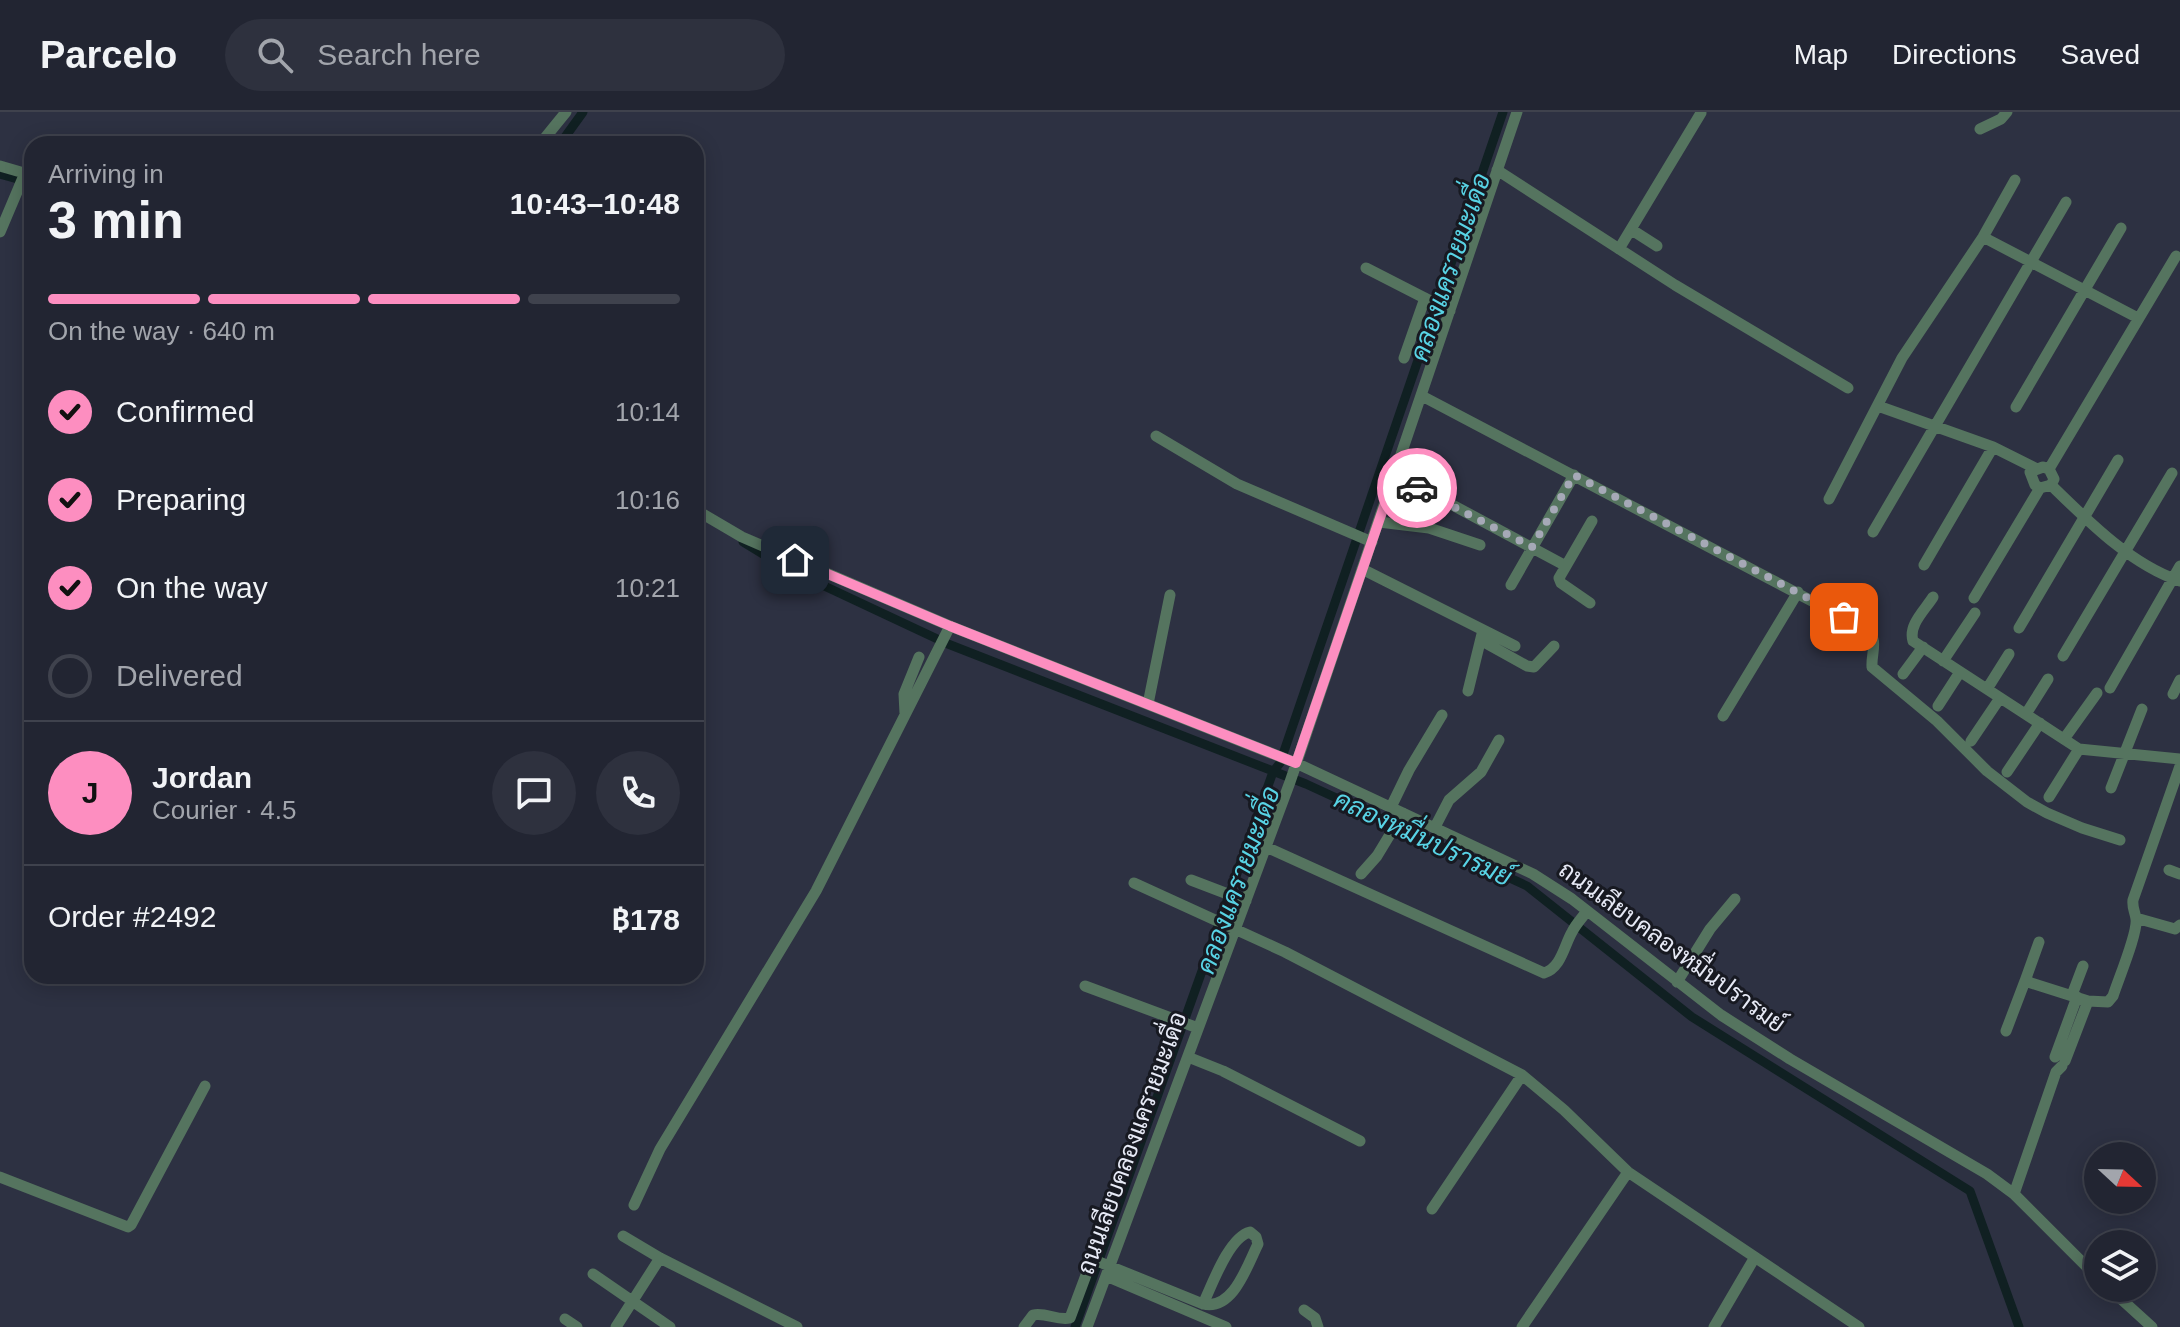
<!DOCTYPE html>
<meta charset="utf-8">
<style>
:root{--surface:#222532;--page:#2e313e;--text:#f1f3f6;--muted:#a2a5ac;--line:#3f424d;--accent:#fd8ec0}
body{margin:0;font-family:Helvetica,Sarabun,sans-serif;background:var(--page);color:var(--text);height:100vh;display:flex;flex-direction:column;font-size:30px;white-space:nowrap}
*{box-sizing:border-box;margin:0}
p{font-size:26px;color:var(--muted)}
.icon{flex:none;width:44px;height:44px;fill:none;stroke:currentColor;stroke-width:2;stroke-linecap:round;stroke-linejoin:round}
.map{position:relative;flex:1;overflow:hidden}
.drawer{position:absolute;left:24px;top:24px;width:680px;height:848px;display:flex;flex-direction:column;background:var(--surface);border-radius:24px;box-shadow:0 4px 20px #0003,0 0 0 2px var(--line)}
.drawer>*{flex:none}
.needle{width:52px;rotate:112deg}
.buttons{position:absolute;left:2084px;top:1030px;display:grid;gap:16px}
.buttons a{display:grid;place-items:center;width:72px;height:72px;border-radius:50%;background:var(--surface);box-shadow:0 4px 20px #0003,0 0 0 2px var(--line);font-size:40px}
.pin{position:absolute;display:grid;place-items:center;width:68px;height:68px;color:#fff;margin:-34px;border-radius:16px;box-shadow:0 4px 12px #0006}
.courier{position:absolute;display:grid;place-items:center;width:80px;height:80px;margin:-40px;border:6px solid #fd8ec0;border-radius:50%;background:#fff;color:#222;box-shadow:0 2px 10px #0007}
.head em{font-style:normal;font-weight:600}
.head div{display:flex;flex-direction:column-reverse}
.head{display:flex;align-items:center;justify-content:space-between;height:136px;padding:0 24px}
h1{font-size:52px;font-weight:600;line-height:60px}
.bar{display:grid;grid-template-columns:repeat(4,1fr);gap:12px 8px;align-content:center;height:96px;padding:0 24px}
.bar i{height:10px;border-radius:6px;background:var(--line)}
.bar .selected{background:var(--accent)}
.bar p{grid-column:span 4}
.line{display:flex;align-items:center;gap:20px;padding:0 24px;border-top:2px solid var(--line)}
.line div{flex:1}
.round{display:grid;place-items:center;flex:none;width:84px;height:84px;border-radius:42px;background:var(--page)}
ol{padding:0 24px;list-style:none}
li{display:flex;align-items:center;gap:24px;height:88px}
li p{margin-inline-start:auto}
li .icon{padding:8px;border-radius:50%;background:var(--accent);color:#111;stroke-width:4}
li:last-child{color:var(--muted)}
li i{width:44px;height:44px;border:4px solid var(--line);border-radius:50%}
header{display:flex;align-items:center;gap:48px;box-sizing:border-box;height:112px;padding:0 40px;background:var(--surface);border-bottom:2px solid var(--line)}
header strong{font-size:38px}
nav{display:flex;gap:44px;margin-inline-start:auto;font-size:28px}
.search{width:560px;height:72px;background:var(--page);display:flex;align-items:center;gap:20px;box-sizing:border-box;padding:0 28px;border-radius:44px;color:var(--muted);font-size:30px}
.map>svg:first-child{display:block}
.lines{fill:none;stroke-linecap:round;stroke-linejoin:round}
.canal{stroke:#102022;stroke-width:9}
.minor{stroke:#55745f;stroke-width:11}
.done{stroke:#a6a9b7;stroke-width:8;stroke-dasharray:0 14.4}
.route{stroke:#fd8ec0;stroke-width:10}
.labels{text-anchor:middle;stroke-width:6;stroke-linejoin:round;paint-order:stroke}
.street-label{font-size:24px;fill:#e7eaf6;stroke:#171921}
.water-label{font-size:26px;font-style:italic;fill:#58d3e5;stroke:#171921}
</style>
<header>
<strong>Parcelo</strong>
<div class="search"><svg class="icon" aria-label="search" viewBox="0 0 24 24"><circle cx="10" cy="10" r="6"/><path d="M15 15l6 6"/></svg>Search here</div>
<nav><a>Map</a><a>Directions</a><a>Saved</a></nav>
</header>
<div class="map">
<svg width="2180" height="1215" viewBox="0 0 2180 1215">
<rect width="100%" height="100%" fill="#2d3142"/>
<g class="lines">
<path class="canal" d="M560,32L583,0
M0,62L32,71
M743,430L786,456L948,532L1306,672L1527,774L1692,905L1970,1079L2019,1215
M1075,1215L1273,660L1280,651L1503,0"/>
<path class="minor" d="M1980,17L2001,7L2007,0
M540,32L566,0
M0,54L31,63
M1497,58L1675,173L1848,276
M1632,118L1657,134
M0,120L25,61
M1983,125L2138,206
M1619,137L1701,1
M1366,156L1450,199
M1404,246L1425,186
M1422,284L1867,518C1879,528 1871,541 1872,555L1937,609L1987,659L2027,690L2047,701L2082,716L2120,728
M1878,294L1993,335L2037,357
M2016,295L2121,116
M1156,324L1237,372L1372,430
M2043,355L2049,357L2054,367L2051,373L2040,376L2035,373L2030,360Z
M2049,357L2176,144
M1394,365L1432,382L1566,454L1559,466L1561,471L1590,491
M2051,373C2087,408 2131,453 2180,469
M1829,387L1902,246L1983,125L2015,68
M696,398L742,425L950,514L1296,651L1533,762L1572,787L1721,903L1790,947L1987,1062L2014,1082L2098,1166
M1379,410L1429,416L1480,433
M1873,420L2066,90
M1924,453L1993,335
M1566,454L1592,409
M1362,457L1515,534
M1511,473L1574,363
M1933,485C1925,498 1908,513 1913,529L2079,637L2180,647
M1974,486L2040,376
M2019,516L2118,348
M1482,529L1527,554L1534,555L1554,534
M2063,544L2172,361
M1943,549L1975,501
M1903,562L1923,535
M2110,576L2180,454
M1987,577L2009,542
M1468,579L1482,522
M2173,582L2180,568
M1148,592L1170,483
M1938,594L1960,560
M905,601L904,582L919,545
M2026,602L2048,567
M1723,604L1798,480
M2064,627L2097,581
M1971,629L2000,586
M2007,660L2040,611
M2111,676L2142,597
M2049,685L2079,637
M1391,695L1409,658L1442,603
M1435,715L1449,688L1481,660L1499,628
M1266,735L1544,861C1561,856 1564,834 1572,820C1576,812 1582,806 1587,799
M2169,758L2180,762
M1361,762L1377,744L1403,701
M1191,768L1246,789
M1134,771L1285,840L1522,963L1564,998L1628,1060L1859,1215
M2136,806L2175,817L2180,813
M2025,869L2039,830
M1677,870L1710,817L1735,787
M1085,874L1198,916
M2072,883L2083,854
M2006,919L2025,869L2088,889L2108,890L2113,884C2118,868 2138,821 2136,807C2135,799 2132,796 2133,788L2180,654
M1188,945L1223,959L1360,1029
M2055,945L2077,885
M2065,949L2088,889
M0,1065L128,1115L131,1113L205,974
M2014,1082L2056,960L2062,954
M634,1093L660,1037L816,779L950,514
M1432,1097L1522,963
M623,1124L660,1146L797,1215
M1092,1147L1203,1192C1233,1199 1247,1154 1258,1132L1256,1125L1250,1120C1229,1125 1212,1173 1203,1192
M593,1162L670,1215
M1106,1164L1226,1215
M2109,1176L2152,1215
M1304,1198L1315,1206L1318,1215
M565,1207L577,1215
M616,1215L660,1146
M1024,1215L1033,1203C1046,1200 1057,1209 1070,1206L1111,1096
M1087,1215L1290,670L1517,0
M1522,1215L1628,1060
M1714,1215L1755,1145"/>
</g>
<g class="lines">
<path class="done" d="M1417,376L1532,435L1574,363L1844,505"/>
<path class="route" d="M795,448L950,514L1296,651L1394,365L1417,376"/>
</g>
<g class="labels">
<g class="street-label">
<text transform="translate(1672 835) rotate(36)" y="8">ถนนเลียบคลองหมื่นปรารมย์</text>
<text transform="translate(1132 1031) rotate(-70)" y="8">ถนนเลียบคลองแครายมะเดื่อ</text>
</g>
<g class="water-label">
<text transform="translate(1450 155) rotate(-71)" y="9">คลองแครายมะเดื่อ</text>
<text transform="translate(1423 726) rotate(25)" y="9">คลองหมื่นปรารมย์</text>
<text transform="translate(1238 768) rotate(-70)" y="9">คลองแครายมะเดื่อ</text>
</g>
</g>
</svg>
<div class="buttons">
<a><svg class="needle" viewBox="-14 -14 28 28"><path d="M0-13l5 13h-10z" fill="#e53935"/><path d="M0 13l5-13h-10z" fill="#a2a5ac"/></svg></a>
<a><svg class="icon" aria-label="layers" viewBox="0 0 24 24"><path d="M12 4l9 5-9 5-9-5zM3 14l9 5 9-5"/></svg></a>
</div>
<div class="pin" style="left:1844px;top:505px;background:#ea580c"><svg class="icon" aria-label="bag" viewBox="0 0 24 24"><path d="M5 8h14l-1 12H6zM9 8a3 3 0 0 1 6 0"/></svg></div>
<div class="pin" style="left:795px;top:448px;background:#1f2937"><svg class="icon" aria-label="home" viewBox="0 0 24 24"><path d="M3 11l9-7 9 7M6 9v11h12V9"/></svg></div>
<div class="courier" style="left:1417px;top:376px"><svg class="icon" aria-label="car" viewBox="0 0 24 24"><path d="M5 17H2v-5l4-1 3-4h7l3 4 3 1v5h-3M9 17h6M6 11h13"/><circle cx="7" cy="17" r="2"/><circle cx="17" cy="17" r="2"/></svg></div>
<section class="drawer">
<div class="head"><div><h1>3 min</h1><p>Arriving in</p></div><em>10:43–10:48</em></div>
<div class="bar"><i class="selected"></i><i class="selected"></i><i class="selected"></i><i></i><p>On the way · 640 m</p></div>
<ol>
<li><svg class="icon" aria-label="check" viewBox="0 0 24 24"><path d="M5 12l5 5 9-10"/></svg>Confirmed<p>10:14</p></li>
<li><svg class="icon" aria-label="check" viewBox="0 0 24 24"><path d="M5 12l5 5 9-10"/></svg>Preparing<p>10:16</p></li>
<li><svg class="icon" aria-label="check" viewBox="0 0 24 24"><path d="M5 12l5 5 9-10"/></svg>On the way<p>10:21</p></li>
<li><i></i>Delivered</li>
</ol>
<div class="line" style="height:144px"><b class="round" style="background:var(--accent);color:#111">J</b><div><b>Jordan</b><p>Courier · 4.5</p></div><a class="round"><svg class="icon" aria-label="chat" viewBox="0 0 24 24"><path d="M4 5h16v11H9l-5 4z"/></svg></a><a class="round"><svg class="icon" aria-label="phone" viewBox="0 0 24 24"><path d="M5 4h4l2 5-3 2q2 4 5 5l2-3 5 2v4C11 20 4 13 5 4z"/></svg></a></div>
<div class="line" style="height:104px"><div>Order #2492</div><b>฿178</b></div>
</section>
</div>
